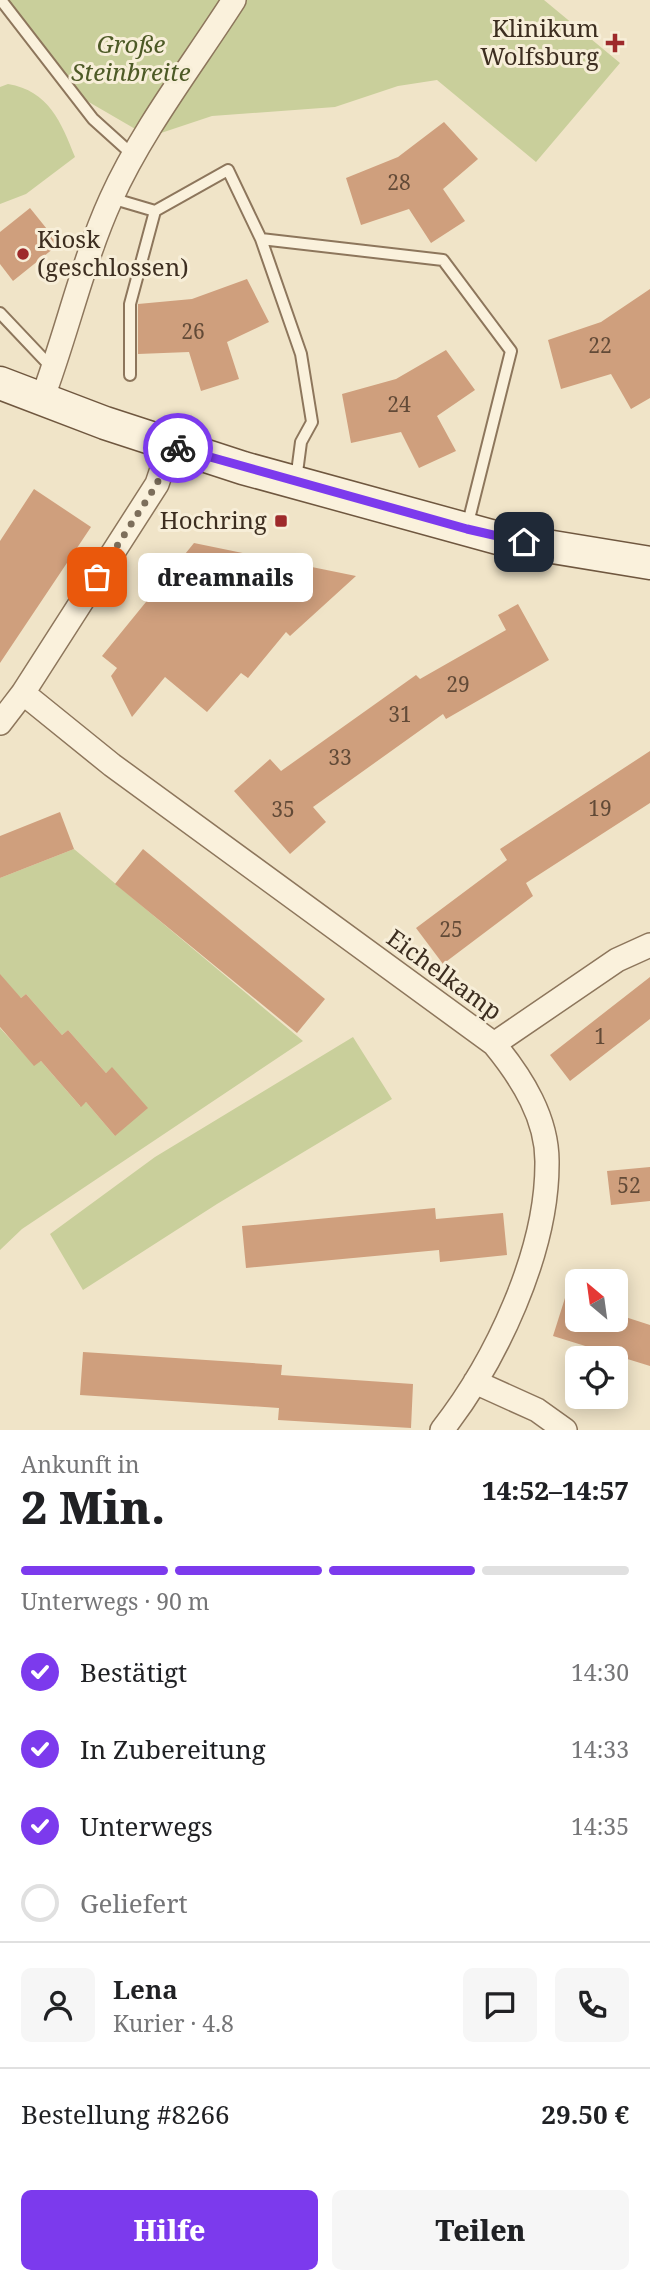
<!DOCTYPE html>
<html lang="de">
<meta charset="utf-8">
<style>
:root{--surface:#fff;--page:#f6f6f6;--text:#202124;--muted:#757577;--line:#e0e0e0;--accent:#7c3aed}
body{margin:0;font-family:"Noto Serif",serif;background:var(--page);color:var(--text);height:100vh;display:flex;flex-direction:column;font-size:26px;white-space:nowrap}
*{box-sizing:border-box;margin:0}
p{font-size:23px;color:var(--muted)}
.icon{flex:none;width:38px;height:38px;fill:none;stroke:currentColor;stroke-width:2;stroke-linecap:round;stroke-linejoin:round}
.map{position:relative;height:1430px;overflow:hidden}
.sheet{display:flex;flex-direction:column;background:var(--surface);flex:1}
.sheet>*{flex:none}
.needle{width:46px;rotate:331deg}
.fabs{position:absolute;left:565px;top:1269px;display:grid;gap:14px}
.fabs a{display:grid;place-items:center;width:63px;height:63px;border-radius:10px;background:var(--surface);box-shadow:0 4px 18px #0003;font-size:35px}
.pin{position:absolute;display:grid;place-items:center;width:60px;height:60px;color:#fff;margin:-30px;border-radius:14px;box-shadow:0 4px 10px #0006}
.courier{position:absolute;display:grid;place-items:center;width:70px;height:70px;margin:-35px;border:5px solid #7c3aed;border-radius:50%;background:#fff;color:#222;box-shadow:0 2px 9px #0007}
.bubble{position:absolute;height:49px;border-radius:10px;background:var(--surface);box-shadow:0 4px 18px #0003;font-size:23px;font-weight:800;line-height:49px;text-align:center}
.summary em{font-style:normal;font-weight:800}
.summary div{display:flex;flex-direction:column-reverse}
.summary{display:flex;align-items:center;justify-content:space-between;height:119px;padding:0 21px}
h1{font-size:46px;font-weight:800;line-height:52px}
.bar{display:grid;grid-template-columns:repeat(4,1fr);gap:10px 7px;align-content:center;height:84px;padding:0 21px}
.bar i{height:9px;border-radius:5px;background:var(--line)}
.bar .selected{background:var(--accent)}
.bar p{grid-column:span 4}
.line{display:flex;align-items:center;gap:18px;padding:0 21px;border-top:2px solid var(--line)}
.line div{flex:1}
.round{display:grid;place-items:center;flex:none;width:74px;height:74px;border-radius:10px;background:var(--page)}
ol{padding:0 21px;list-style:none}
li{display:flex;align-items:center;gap:21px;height:77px}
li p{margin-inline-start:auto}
li .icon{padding:7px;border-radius:50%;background:var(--accent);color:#fff;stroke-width:4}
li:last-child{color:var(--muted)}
li i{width:38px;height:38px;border:4px solid var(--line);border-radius:50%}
.primary-button{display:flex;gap:14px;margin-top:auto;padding:14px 21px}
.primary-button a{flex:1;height:80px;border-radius:10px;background:var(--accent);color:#fff;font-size:28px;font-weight:800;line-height:80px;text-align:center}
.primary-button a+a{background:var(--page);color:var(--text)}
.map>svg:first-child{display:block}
.green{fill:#c9cf9b}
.building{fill:#cf9f7d}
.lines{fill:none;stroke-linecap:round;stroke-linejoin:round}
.lane-casing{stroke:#8d765c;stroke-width:14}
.street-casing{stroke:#8d765c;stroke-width:26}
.secondary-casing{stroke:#6f573f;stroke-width:35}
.lane{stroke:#faf1dc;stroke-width:10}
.street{stroke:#faf1dc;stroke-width:23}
.secondary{stroke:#faf1dc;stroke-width:32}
.done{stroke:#7c6e5b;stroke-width:7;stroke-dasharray:0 12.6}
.route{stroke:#7c3aed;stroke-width:9}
.poi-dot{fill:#9e2a2b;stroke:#f7eed8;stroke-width:2.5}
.labels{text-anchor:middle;stroke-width:6;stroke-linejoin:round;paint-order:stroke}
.number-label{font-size:21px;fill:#624a37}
.poi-label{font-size:24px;fill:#3d2e20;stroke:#f7eed8;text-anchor:end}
.park-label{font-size:24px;font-style:italic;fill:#4d5a26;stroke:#f7eed8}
.street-label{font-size:24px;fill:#3d2e20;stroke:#f7eed8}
</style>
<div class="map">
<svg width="650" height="1430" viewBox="0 0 650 1430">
<rect width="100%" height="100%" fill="#f0e4c8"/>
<path class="green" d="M2,0H544L620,63L536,162L437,80L398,86L335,107L212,116L149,137L75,94Z
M8,84C49,91 61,122 75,157L26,194L0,204V87Z
M74,849L303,1041L22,1229L0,1250V1028L34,1065L41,1061L80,1106L86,1102L115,1136L112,1068L106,1073L68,1030L62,1035L26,994L21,998L0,984V878Z
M353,1037L392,1099L217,1204L83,1290L50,1234L155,1157Z"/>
<path class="building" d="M444,122L478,159L443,189L465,221L431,243L409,209L361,225L346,178L398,157Z
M30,208L59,244L13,281L0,264V232Z
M247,279L269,322L227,342L239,379L201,391L189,352L138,354V304L192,299Z
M650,289V398L631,409L611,374L561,389L548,340L601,322Z
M446,350L475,390L437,416L456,451L419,468L401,432L351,443L342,394L396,379Z
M34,489L91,527L0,663V541Z
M194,543L356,576L290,636L286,632L248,678L241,673L207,712L165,677L132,717L111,676L117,668L102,656Z
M518,604L549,660L446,719L443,714L313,807L326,822L290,854L234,791L270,759L281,771L416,675L420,679L506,630L498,615Z
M650,751V803L526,883L533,896L443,964L416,928L507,860L500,849Z
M60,812L74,849L0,878V836Z
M143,849L325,999L297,1033L115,884Z
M0,974L21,998L26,994L62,1035L68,1030L106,1073L112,1067L148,1108L115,1136L86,1102L81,1107L41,1061L34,1066L0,1027Z
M650,977V1019L570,1081L550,1055Z
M650,1167V1201L611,1205L607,1171Z
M435,1208L436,1219L503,1213L507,1255L440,1262L439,1250L246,1268L242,1226Z
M565,1298L578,1302V1320H616V1314L650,1325V1366L553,1336Z
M83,1352L282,1365L281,1375L413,1384L411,1428L278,1420L279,1408L80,1395Z"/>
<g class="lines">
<defs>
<path id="lane" d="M1,0L93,119L134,156
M111,198L155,211L130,304V375
M155,211L228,170L261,239L301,354L312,422L301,442L296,480
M261,239L443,260L511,351L467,527
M0,313L53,369"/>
<path id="street" d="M42,399C67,333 82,263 111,199C142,130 193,64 234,0
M23,693L112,765L494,1044C522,1078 548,1119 547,1164C547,1253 496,1361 442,1430
M0,723L23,693L157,484L170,445
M494,1044L617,960L650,945
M475,1382L537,1410L565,1430"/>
<path id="secondary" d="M0,383L105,423L243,468L498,538L650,563"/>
</defs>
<use href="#lane" class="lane-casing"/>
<use href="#street" class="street-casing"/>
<use href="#secondary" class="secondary-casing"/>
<use href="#lane" class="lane"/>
<use href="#street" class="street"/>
<use href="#secondary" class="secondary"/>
</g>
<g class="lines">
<path class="done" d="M97,577L157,484L170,446L178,448"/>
<path class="route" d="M178,448L467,529L524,542"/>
</g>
<g class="poi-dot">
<path d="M611.5 32.5h7v7h7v7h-7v7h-7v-7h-7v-7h7z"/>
<circle cx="23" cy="254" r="7"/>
<rect x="274" y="514" width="14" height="14" rx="3.5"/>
</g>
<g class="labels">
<g class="number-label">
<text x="399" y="190">28</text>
<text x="193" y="339">26</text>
<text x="600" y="353">22</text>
<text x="399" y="412">24</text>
<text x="458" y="692">29</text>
<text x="400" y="722">31</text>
<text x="340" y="765">33</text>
<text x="600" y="816">19</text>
<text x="283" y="817">35</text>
<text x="451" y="937">25</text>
<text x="600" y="1044">1</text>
<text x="629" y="1193">52</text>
</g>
<g class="poi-label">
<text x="599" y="37">Klinikum<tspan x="599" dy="28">Wolfsburg</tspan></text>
<text x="37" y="248" text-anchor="start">Kiosk<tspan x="37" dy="28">(geschlossen)</tspan></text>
<text x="267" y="529">Hochring</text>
</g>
<g class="park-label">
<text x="131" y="53">Große<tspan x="131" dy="28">Steinbreite</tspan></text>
</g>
<g class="street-label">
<text transform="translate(444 975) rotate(36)" y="8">Eichelkamp</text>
</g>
</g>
</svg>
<div class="fabs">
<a><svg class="needle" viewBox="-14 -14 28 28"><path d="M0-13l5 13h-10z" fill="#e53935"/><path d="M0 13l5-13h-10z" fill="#757577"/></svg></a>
<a><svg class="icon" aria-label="locate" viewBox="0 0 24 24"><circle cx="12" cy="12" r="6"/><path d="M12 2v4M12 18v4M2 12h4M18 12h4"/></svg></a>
</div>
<div class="pin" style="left:97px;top:577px;background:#ea580c"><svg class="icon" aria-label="bag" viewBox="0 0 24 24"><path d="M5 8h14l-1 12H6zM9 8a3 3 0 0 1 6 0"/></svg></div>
<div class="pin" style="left:524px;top:542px;background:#1f2937"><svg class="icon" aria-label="home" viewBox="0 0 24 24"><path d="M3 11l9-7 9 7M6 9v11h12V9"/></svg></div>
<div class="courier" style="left:178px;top:448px"><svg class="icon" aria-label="bike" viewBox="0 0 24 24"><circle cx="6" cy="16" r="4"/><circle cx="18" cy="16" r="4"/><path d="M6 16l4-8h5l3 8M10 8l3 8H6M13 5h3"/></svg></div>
<div class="bubble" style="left:138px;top:553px;width:175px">dreamnails</div>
</div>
<section class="sheet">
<div class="summary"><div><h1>2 Min.</h1><p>Ankunft in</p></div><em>14:52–14:57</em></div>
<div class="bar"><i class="selected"></i><i class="selected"></i><i class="selected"></i><i></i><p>Unterwegs · 90 m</p></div>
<ol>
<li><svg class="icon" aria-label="check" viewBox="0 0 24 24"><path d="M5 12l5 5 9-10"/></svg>Bestätigt<p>14:30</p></li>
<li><svg class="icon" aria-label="check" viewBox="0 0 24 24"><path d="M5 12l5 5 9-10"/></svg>In Zubereitung<p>14:33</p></li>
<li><svg class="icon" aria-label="check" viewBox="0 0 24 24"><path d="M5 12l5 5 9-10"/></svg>Unterwegs<p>14:35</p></li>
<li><i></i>Geliefert</li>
</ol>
<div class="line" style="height:126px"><a class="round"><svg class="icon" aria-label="person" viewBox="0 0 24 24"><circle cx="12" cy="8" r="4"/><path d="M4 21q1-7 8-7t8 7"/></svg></a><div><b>Lena</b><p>Kurier · 4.8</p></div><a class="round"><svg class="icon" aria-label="chat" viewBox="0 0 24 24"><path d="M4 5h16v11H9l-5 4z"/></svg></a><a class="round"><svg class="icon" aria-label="phone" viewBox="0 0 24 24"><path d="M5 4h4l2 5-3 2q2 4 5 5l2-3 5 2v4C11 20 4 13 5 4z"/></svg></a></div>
<div class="line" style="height:91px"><div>Bestellung #8266</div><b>29.50 €</b></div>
<div class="primary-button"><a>Hilfe</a><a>Teilen</a></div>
</section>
